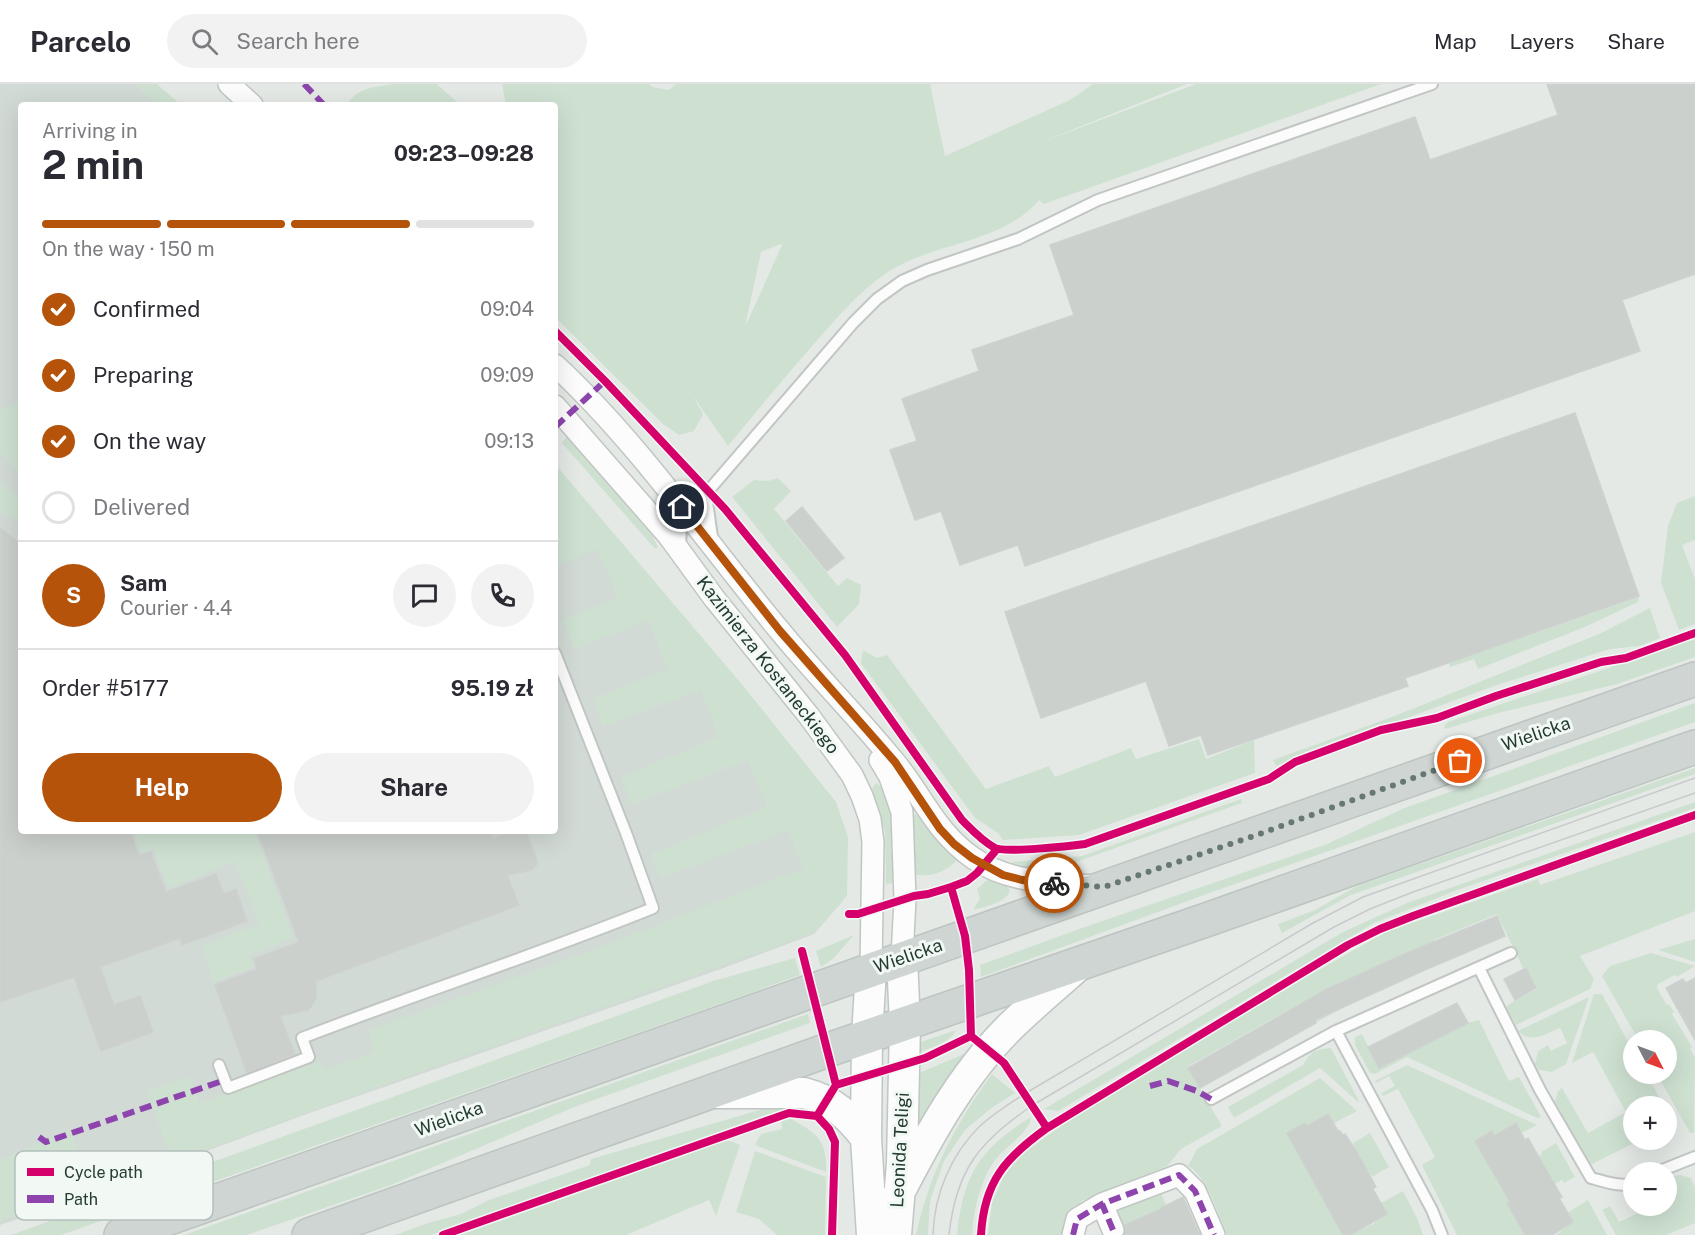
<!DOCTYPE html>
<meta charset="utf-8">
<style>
:root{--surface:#fff;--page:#f2f2f3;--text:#2b2b33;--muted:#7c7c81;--line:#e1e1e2;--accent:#b45309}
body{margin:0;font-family:"Public Sans",sans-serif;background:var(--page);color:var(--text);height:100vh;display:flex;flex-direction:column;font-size:22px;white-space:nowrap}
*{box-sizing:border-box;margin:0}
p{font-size:20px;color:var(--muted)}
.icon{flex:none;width:33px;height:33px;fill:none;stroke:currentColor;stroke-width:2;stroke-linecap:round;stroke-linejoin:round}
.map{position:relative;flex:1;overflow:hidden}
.side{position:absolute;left:18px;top:18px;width:540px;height:732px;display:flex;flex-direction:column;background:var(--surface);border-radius:6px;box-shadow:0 6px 24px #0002}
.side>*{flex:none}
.needle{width:39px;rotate:132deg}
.tools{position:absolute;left:1623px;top:946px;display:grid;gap:12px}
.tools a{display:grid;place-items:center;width:54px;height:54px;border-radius:50%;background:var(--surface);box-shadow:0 6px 24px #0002;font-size:30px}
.pin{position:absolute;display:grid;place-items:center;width:51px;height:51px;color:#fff;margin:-26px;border:3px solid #fff;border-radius:50%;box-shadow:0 2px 6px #0007}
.courier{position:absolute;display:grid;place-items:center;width:60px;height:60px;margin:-30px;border:4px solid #b45309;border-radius:50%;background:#fff;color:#222;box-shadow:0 2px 8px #0007}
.headline em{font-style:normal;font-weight:700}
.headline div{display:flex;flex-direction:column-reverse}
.headline{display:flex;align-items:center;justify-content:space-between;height:102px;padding:0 24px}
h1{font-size:39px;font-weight:700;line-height:45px}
.bar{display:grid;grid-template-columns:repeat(4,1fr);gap:9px 6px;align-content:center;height:72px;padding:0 24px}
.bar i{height:8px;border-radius:4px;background:var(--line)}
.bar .current{background:var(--accent)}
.bar p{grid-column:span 4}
.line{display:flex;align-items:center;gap:15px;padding:0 24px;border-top:2px solid var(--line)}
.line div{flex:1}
.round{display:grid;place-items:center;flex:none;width:63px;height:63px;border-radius:32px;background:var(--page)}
ol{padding:0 24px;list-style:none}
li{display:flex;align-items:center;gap:18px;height:66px}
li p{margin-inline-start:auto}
li .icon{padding:6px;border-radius:50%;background:var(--accent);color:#fff;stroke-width:4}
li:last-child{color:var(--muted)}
li i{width:33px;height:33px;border:3px solid var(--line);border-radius:50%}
.primary-button{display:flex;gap:12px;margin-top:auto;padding:12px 24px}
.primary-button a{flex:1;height:69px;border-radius:36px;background:var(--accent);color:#fff;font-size:24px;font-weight:700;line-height:69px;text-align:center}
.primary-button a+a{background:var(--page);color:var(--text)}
header{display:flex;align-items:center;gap:36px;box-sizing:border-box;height:84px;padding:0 30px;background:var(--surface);border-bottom:2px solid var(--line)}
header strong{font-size:28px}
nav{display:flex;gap:33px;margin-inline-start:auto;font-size:21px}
.search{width:420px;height:54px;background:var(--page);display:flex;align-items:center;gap:15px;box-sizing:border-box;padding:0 21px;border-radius:33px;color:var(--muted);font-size:22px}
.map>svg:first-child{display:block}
.built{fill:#d2dad5}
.green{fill:#cee1d1;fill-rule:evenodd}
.building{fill:#cbd0cd;stroke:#cdd2cf;stroke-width:1.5}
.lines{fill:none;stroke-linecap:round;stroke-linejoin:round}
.lane-casing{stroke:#c1c6c3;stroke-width:14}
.street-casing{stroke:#c1c6c3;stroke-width:24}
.secondary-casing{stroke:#c0c6c3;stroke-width:33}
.primary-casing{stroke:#bdc5c1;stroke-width:36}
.lane{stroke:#fbfcfb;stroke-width:10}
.street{stroke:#fbfcfb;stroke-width:21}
.secondary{stroke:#fbfcfb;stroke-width:30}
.primary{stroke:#ced5d2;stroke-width:33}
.tram{stroke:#c7cac9;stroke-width:1.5}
.quiet{stroke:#8e44ad;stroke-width:6;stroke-dasharray:12 6;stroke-linecap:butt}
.cycleway-casing{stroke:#f2f8f4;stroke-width:11}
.cycleway{stroke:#d6006c;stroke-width:8}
.done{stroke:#677870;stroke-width:6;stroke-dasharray:0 10.8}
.route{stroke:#b45309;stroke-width:8}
.labels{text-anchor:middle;stroke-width:6;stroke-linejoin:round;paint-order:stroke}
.street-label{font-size:18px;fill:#233b31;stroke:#f2f8f4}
.key{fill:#f2f8f4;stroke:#b4bfba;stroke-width:1.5}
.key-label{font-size:16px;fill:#233b31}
</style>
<header>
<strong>Parcelo</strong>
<div class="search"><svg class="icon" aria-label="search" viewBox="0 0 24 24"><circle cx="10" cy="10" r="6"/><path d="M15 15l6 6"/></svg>Search here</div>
<nav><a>Map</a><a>Layers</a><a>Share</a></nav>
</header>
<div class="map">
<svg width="1695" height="1151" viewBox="0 0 1695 1151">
<rect width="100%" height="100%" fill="#e4e9e6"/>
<path class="built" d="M0,0H136L159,21H21V747H555V383L845,763L842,818L814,850L721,885L304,1031L94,1109L0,1141Z"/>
<path class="green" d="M136,0H157L181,21H159Z
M394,0H437L460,21H347C357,3 375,3 394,0Z
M502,0H649L652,3L669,6L676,0H930L945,72L1070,16L1093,0H1187L1034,61L1196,0H1381L1044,120L1039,116C1004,159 934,158 888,188C858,208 837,234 813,261C784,294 756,328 728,362L693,312L703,330L694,347L679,351L663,340L555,233V21H506ZM781,160L782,161L745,243L761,168Z
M21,318V392L0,367V326Z
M569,350L640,427L658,463L655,465L562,359Z
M555,380L745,604L836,718L848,753L847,812L813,849L346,1014L172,1078L147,1007L189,993L199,1019L320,978L327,986L373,968L369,946L585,869L804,784L788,746L660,794L651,770L767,723L748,676L632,720L621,693L719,653L701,606L603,642L593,615L668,585L648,536L575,565L563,536L618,513L597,465L555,482Z
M778,394L791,407L774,425L838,502L847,494L861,501L859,520L837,543L732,413L754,396L768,397Z
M0,400C20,411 21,417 21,438L0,428Z
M1695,412V456L1682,461L1695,495V540L1679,546L1661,499L1668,442L1677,419Z
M1639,513L1638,518L1585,543L1478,585L1474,575L1450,583L1449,579Z
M1650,524L1660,554L1639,562L1610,565L1494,602L1276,682L1273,676L1392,633L1599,550Z
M1695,555V573L1617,600L1498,629L1445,645L1444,642L1448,638Z
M863,566L877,574L887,571L986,705L1049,682L1055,693L1131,664L1136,675L1199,655L1206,675L1254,656L1255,689L1079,751L1003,756L998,749L975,734L861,579Z
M1695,619V638L1204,811L981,893L980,881L1082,844L1327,760L1402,725Z
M1695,684V690L1351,811L1282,849L1278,840L1315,826L1357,802Z
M876,699C899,713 895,771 896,797L886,801L885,747L872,705Z
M1241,715L1242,719L1059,784L1033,787L1004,781L1007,779L1012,780L1013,778L1082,772Z
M1695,718V724L1460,805L1374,839L1058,1027L1044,1025L1343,848L1407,819Z
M916,730L957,776C946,788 930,794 914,790L912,733Z
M134,747H254L293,854L250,871L253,883L214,898L202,862L260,840L235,777L169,804L154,765L142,769Z
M1695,748V827L1580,872L1594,895L1590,905L1516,941L1506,923L1514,917L1537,905L1526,883L1523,884L1497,830L1434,856L1442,877L1421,886L1411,866L1328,904L1339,926L1317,938L1304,917L1187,983L1222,1042L1181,1065L1167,1082L1082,1117L1070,1131L1065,1151H988L992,1118L1004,1092L1018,1074L1033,1062L1084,1026L1303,895L1386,848L1538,795L1540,801Z
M987,796L1007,803L1010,806C1006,820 985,822 973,826L980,814L977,805Z
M854,851L833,875L821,883L816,867Z
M1695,855V878L1658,866Z
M1651,869L1695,882L1677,893L1675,891L1658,900L1657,904L1667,921L1669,920L1674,928L1672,930L1692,963L1690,965L1695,974L1694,1049H1690L1657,990H1666V957H1639L1602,892L1610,882Z
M795,874L800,891L737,914L61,1151H11L713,897Z
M1594,910H1602L1633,967L1634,990H1646L1665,1023H1634V1056H1640L1592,1080L1586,1075L1555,1018L1558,1007L1562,1004L1588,1049L1626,1028L1593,968L1572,979Z
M1589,913L1566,980L1552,988L1539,986L1535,980L1538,967L1548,961L1551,967L1567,959L1560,944C1546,949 1532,961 1518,947Z
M808,930L810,939L577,1022L391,1101L247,1151H184Z
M1479,936L1509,997L1519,993L1541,1033L1537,1034L1407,973L1375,990L1370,989L1355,961V953L1362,950L1379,984L1468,939Z
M956,946C950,959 931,963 918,969L921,958Z
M1331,964L1359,1017L1358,1018L1320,984L1234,1034L1228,1023L1303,981C1310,968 1316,965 1331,964Z
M964,970L922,1036L918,1038L917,990Z
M1407,981L1537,1041L1521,1049L1516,1039L1494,1052L1491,1047L1475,1057L1493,1084L1491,1086L1510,1118L1507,1120L1515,1134L1524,1144L1522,1146L1525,1151H1457L1422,1081L1435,1073L1398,1005L1383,1012L1381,1009L1395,1002L1389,992L1376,999L1375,997Z
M992,990L1015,1009L990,1025L965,1046L944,1077L930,1117L928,1151H916C930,1088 954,1042 992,990Z
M1320,994L1357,1027L1334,1039L1328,1030L1307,1042L1304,1039L1287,1049L1343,1151H1227C1218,1131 1207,1092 1188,1082L1197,1065Z
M784,1019L801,1024H791L431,1151H395L428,1139L461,1130L489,1116L590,1081L591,1075Z
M1031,1033C1031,1047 1006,1062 996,1075C980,1096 974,1125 972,1151H957C963,1090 980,1065 1031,1033Z
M791,1035C818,1050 827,1056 826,1088L755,1061L761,1050L782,1045L781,1036Z
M70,1045L93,1106L0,1137V1076Z
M1370,1049L1389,1083L1372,1093L1370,1090L1366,1092L1350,1065L1354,1063L1353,1059Z
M720,1057H730L740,1061L716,1132L709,1116L626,1151H455Z
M1556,1059L1575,1093L1564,1099L1562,1096L1553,1101L1538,1073L1542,1070L1541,1068Z
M755,1067L826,1093L825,1151H777L759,1135L736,1128Z
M1680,1091L1691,1094L1695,1104V1139L1666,1151H1616L1602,1126L1610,1122L1619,1138L1654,1122H1666L1667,1116L1675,1112L1667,1093Z
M1160,1106L1166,1121L1161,1124L1173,1151L1139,1135L1121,1143L1117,1132L1120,1124Z
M1403,1107L1417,1134L1423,1151H1350L1375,1139L1374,1137L1387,1130L1381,1119Z
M1588,1116L1607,1151H1556L1573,1138L1567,1129Z"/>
<path class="building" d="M1547,0H1695V190L1622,216L1640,267L1025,482L1018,461L960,481L941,427L915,436L890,366L917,357L902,315L979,287L972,266L1074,231L1050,161L1415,33L1430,76L1558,31Z
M1575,329L1639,512L1405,594L1408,602L1208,671L1201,651L1169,662L1146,597L1041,634L1005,528Z
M802,423L844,474L827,487L786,437Z
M0,444L21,460V559L17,563L21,574V747H130L139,772L151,768L166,808L216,790L224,810L236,805L247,837L182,861L180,854L100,883L114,921L140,912L153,948L101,967L74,893L0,918Z
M257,747H490L493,754L513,747H526L538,779L532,786L507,791L519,821L316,897V914L311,923L308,926L280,932L295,970L247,989L215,901L257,885L254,875L299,858Z
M1497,832L1505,852L1427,885L1315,936L1316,939L1200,1004L1188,984L1327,905L1404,870Z
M1526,884L1536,904L1515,916L1504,895Z
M1695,894V956L1666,904L1683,895L1686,899Z
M1457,919L1468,939L1379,984L1368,963Z
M1328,1030L1338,1047H1340L1343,1051L1345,1050L1358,1070L1376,1103L1373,1105L1387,1130L1350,1151H1343L1287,1049L1305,1039L1307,1042Z
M1516,1039L1525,1056L1528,1054L1562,1113L1559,1114L1573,1138L1552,1151H1525L1507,1119L1510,1118L1475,1057L1492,1047L1494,1052Z
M1183,1113L1200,1151H1124L1125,1141L1161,1125V1124Z"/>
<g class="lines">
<defs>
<path id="lane" d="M709,406L707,418L712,453
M680,462L682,423L697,410L709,406L853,239L877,215L902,197L927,186L1018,155L1098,116L1432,0
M1479,884L1540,1006L1591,1094C1604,1097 1620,1104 1634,1099
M1336,947L1432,1126L1442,1151
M219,981L228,1004L309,973L302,954C418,909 537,871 653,824L626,749L555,569
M1211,1015L1336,947L1511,869
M1655,1089L1695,1073"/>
<path id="street" d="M229,0L252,21
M555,281C640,360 706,458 780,547C816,591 857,632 893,676C922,710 935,748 973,774C1009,799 1051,798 1094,802
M555,322L668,451L714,514L809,632L852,691L862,712L870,735L873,758L871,885
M880,676L890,693L902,728L905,815L902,874
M1113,1146L1102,1120L1179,1091L1195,1107L1214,1151
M1073,1151L1077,1135L1102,1120"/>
<path id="secondary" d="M871,885L867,953L866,1054L872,1151
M717,1009H804C832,1016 849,1032 866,1054
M898,1111C928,1053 961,992 1008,945C1031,922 1056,902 1080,880
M896,1151L902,1079L905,940L902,874"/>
<path id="primary" d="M121,1151L1695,595
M309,1151L828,966L1206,836L1695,663"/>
</defs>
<use href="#lane" class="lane-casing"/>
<use href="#street" class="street-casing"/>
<use href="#secondary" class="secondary-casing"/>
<use href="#primary" class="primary-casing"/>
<use href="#lane" class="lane"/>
<use href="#street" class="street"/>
<use href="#secondary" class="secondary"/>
<use href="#primary" class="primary"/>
<path class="tram" d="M933,1151C934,1111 951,1070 980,1042C994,1029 1010,1019 1026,1009L1313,839L1363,813L1695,694
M949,1151C956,1085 980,1057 1033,1021L1334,843L1370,825L1413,808L1695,709"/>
<path class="quiet" d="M304,0L324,21
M555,343L605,297
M1150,1002L1168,997L1197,1007L1211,1015
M39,1053L46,1058L225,996
M1113,1146L1102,1120L1179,1091L1195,1107L1214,1151
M1073,1151L1077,1135L1102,1120"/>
<defs>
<path id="cycleway" d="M555,247L605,297L725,425L845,571L962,736C972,746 982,757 995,764C1005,769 1071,762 1085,760L1269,695L1295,678L1381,646L1437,634L1496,612L1601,578L1626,574L1695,549
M951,803L965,852L969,886L971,952L1004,979L1047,1044
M849,830H858L914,812L928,810L951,803L967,797L977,789L997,765
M802,867L836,1001L817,1032
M836,1001L925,974L971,952
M443,1151L766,1037L789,1029L817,1032L829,1045L835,1058L832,1151
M981,1151C984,1098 1005,1074 1047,1044L1348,861L1380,845L1413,832L1695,731"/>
</defs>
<use href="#cycleway" class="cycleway-casing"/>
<use href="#cycleway" class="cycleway"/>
</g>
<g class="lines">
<path class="done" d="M1054,799L1104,803L1251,753L1460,677"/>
<path class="route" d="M682,423L780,547L895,678L940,745L954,760L972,774L1003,791L1022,796L1054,799"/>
</g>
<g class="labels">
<g class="street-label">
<text transform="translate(768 581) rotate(52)" y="6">Kazimierza Kostaneckiego</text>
<text transform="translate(1536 650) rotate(-19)" y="6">Wielicka</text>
<text transform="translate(908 872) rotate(-19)" y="6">Wielicka</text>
<text transform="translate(449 1035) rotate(-20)" y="6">Wielicka</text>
<text transform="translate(900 1066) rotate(-87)" y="6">Leonida Teligi</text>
</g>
</g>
<rect x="15" y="1067" width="198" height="69" rx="9" class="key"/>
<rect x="27" y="1084" width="27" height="8" fill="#d6006c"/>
<rect x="27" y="1111" width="27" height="8" fill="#8e44ad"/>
<g class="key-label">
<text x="64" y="1094">Cycle path</text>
<text x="64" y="1121">Path</text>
</g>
</svg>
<div class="tools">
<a><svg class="needle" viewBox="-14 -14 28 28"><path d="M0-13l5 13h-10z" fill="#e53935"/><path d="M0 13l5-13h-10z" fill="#7c7c81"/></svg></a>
<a>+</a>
<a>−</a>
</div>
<div class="pin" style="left:1460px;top:677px;background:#ea580c"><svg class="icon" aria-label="bag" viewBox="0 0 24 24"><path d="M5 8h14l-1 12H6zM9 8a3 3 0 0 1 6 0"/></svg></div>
<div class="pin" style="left:682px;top:423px;background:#1f2937"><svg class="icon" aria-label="home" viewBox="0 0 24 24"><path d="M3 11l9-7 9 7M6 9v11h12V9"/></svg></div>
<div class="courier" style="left:1054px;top:799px"><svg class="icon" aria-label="bike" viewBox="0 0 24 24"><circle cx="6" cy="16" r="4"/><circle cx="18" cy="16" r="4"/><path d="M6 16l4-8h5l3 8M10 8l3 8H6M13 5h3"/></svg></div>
<section class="side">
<div class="headline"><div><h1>2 min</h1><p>Arriving in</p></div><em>09:23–09:28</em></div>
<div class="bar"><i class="current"></i><i class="current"></i><i class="current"></i><i></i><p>On the way · 150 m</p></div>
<ol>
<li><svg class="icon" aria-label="check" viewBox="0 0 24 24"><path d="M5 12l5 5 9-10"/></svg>Confirmed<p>09:04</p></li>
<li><svg class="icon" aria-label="check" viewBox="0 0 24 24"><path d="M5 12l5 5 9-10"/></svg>Preparing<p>09:09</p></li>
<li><svg class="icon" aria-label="check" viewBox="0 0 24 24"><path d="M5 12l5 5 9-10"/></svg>On the way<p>09:13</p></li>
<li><i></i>Delivered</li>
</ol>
<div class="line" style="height:108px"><b class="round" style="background:var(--accent);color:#fff">S</b><div><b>Sam</b><p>Courier · 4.4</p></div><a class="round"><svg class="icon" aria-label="chat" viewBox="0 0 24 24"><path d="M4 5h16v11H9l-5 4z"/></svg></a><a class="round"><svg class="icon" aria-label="phone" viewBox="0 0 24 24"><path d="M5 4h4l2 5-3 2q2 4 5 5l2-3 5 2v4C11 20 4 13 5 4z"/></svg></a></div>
<div class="line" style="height:78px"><div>Order #5177</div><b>95.19 zł</b></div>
<div class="primary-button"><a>Help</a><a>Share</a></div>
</section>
</div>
